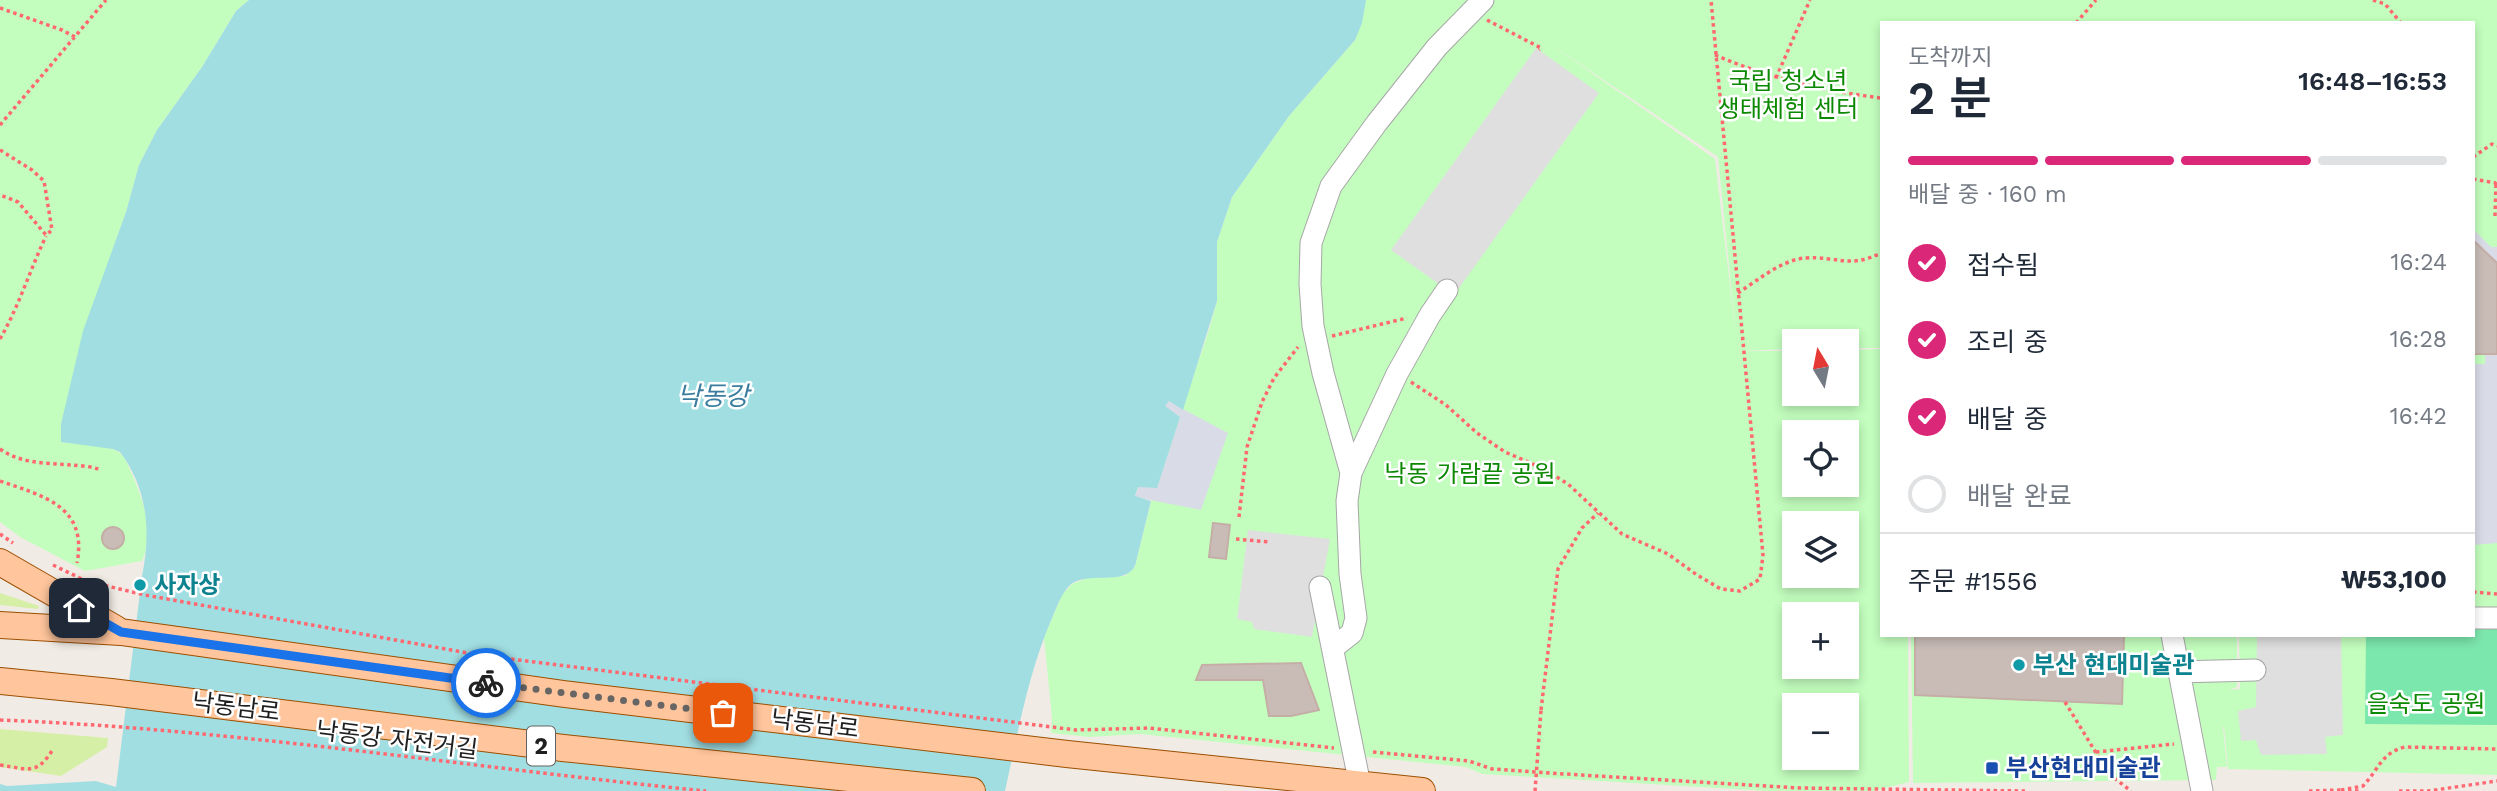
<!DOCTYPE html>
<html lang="ko">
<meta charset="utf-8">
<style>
:root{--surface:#fff;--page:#f6f6f7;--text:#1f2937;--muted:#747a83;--line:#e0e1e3;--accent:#db2777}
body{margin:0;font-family:"Work Sans","Noto Sans KR",sans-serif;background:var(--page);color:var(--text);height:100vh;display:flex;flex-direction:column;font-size:26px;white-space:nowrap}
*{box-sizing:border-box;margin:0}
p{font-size:23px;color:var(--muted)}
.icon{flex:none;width:38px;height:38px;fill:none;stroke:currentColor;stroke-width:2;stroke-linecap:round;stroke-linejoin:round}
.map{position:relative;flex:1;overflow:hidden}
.sheet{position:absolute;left:1880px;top:21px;width:595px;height:616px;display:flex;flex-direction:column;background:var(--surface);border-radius:0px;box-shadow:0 4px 10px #0003}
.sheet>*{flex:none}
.needle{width:46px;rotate:350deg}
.buttons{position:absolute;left:1782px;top:329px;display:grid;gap:14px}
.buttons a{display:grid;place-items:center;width:77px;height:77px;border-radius:0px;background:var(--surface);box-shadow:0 4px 10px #0003;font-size:35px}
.pin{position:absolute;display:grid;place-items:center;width:60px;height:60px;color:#fff;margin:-30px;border-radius:14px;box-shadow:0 4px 10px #0006}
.courier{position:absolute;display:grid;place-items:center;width:70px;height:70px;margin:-35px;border:5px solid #1a73e8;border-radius:50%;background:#fff;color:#222;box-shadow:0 2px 9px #0007}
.overview em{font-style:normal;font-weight:600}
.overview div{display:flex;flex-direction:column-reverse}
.overview{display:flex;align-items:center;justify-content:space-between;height:119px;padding:0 28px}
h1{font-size:46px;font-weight:600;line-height:52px}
.bar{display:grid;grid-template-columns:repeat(4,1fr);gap:10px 7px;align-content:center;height:84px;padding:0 28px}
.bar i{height:9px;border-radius:5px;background:var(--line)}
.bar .on{background:var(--accent)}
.bar p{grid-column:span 4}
.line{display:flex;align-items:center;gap:18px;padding:0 28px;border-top:2px solid var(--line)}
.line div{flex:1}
ol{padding:0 28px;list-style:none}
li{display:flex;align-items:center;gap:21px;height:77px}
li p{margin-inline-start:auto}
li .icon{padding:7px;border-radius:50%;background:var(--accent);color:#fff;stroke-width:4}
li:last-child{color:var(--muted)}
li i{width:38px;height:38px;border:4px solid var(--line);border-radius:50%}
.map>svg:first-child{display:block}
.grass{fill:#d6efa6}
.park{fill:#c3febe;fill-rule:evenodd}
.pitch{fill:#7ce7ad}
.parking{fill:#dfdfdf}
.plaza{fill:#d9dbe7}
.water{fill:#a1dee2}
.building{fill:#c9bcb7;stroke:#c4aea6;stroke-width:2}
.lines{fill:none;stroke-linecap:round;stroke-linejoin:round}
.minor-casing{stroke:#a6a6a6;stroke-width:23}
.major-casing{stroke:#9b4f00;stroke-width:28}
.path{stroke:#ff6870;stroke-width:3.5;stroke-dasharray:3.5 3.5;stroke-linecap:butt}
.minor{stroke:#fff;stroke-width:21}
.major{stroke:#ffc59c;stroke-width:26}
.path-bridge{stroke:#ff6870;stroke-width:3.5;stroke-dasharray:3.5 3.5;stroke-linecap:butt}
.done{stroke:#686664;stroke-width:7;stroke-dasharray:0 12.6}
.route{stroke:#1a73e8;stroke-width:9}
.culture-dot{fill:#0f9aa8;stroke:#fff;stroke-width:2.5}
.transit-dot{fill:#1a4fb4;stroke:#fff;stroke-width:2.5}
.labels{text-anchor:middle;stroke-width:5;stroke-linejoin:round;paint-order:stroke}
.shield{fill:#fff;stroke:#626262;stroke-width:2}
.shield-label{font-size:23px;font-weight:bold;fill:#1f1f1f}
.park-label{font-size:24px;fill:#0b8902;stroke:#fff}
.culture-label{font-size:24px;font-weight:bold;fill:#0d838f;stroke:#fff;text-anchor:start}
.street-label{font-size:24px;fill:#1f1f1f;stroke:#fff}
.transit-label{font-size:24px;font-weight:bold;fill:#164399;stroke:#fff;text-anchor:start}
.water-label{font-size:26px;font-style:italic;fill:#3b7d9f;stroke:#fff}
</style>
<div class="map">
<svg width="2497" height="791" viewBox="0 0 2497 791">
<rect width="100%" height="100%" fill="#f1ebe5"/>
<path class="grass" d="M0,593L39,606L38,609L0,605Z
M0,729L108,738L107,747L61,776L0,767Z"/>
<path class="park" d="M0,0H249L236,11L202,67L157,130L139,165L126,212L106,269L61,424V442C75,444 110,444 120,453C125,457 128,465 131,472C143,499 155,532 142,561L85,571L20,537L0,522Z
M1366,0H2497V775L2228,769L2224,726L2223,728L2227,767H2217L2216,780L1913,783L1911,635H2237V687L2229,690L2240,689L2239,635H2473V23H1881V348H1846V341H1794V349L1737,351H1794V394H1846V350L1881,349V635H1908L1909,782L1873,791H1768L1482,774L1466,767L1140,734L1089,737L1051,733L1052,718L1044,637L1062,595L1072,584L1087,578L1125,576L1135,567L1151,502L1209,330L1217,301V242L1232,197L1289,116L1355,40ZM1546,41L1718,157L1736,336L1715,159ZM1794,432H1846V485H1794ZM1794,523H1846V576H1794ZM1794,614H1846V667H1794ZM1794,705H1846V758H1794Z"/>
<path class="pitch" d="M2473,629H2497V725L2365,724L2366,635H2473Z"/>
<path class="parking" d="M1536,48L1599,93L1454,295L1391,250Z
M1248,530L1330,539L1312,637L1254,629L1252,622L1237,619Z
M2257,635H2341L2343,735L2325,737L2327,754L2261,755L2256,740L2241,741L2238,711L2256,707Z"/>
<path class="plaza" d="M2473,229L2491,247H2497V263L2473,240Z
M2485,354H2497V543L2473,545V364H2485Z
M1168,401L1228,433L1201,510L1135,497L1138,487H1157L1180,417L1164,407Z"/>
<path class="water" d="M249,0H1366L1362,23L1355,40L1289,116L1232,197L1217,242V301L1183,410L1169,401L1165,406L1180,417L1157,488L1138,487L1135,496L1151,501L1135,566C1123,587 1088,570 1070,585C1061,594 1057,607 1052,618C1028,674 1018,732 1005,791H0V784L7,786L96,781L116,787L142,576C151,533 148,489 120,452L113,449L61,442V424L83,331L126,212L139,165L157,130L202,67L236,11Z"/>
<path class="building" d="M2473,240L2497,263V354H2473Z
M1213,523L1230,525L1226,559L1209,557Z
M102 538a11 11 0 1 1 22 0a11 11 0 1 1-22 0Z
M1915,635H2124L2122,704L1915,695Z
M1301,663L1319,710L1291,716H1269L1263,680H1196L1202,665Z"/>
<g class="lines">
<defs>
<path id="minor" d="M1351,473L1323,373L1313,326L1310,284L1311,243L1331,186L1376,124L1437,47L1483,0
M1320,587L1360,785
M2473,618H2497
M2172,635L2202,791
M1333,648L1352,633L1356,618L1350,574L1347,501L1351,473L1397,374L1430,315L1447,290
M2178,672L2255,670"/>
<path id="major" d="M0,562L116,629
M0,625L121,632L564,694L1067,754L1422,791
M0,681L111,692L563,748L972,791"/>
</defs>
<use href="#minor" class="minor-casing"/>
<use href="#major" class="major-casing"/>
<path class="path" d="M2373,0L2385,4L2401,23
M0,8L62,30L75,37
M1487,20L1541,48L1539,50
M2076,23L2096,0
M1715,55C1769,78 1823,91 1881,98
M1776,78L1810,0
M0,125L106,0
M0,150L32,170L44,181L52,230L46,235L18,202L0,195
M2473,157L2492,144L2497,146
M2473,179L2496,183L2497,181
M2495,216L2496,183
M1738,293C1758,280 1783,259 1806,258C1837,256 1849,269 1881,253
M1332,336L1407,318
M0,339C19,306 30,270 46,236
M1411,382L1446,405L1477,433L1505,452L1542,468L1568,484L1622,534L1668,554L1697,575L1721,589L1740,591L1760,579L1763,555L1711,0
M0,449C21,464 47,463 72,465C81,466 92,466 100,470
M0,481C43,496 88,506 77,563
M1239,517L1247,447L1262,402L1274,378L1298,347
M0,534L13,543
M1236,539L1269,542
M53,565L86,581L145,595L479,655L1076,730L1149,728L1334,748
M2473,592L2497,594
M2065,702L2109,774L2131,791
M1541,710L1558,569L1582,528L1598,513
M0,720C236,729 471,768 706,791
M1373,752L1469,761L1492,769L1580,775L1800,788L2025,791
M2096,752L2174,744
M0,765C28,769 37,776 53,749
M2341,790L2363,786C2379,769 2381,753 2405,747L2497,749
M2309,791L2341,790
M2348,791H2360
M2399,791H2428L2497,781"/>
<use href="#minor" class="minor"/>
<use href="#major" class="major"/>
<path class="path-bridge" d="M1535,791L1541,710"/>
</g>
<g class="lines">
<path class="done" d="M486,683L723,713"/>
<path class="route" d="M79,608L121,632L486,683"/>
</g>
<g class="culture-dot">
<circle cx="140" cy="585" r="7"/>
<circle cx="2019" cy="665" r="7"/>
</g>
<rect class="transit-dot" x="1985" y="761" width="14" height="14" rx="3.5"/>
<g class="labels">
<rect class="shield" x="527" y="726.5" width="28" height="39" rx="5"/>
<g class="shield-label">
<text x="541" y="754">2</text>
</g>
<g class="park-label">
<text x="1788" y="89">국립 청소년<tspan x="1788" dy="28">생태체험 센터</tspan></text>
<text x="1470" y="482">낙동 가람끝 공원</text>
<text x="2426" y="712">을숙도 공원</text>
</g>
<g class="culture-label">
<text x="154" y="593">사자상</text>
<text x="2033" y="673">부산 현대미술관</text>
</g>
<g class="street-label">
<text transform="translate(236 707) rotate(7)" y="8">낙동남로</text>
<text transform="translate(815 724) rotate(7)" y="8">낙동남로</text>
<text transform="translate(397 740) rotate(7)" y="8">낙동강 자전거길</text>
</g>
<g class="transit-label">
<text x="2006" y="776">부산현대미술관</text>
</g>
<g class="water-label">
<text x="713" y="405">낙동강</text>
</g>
</g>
</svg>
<div class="buttons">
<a><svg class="needle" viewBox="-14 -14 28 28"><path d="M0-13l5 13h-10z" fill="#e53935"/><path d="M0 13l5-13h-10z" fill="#747a83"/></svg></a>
<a><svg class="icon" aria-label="locate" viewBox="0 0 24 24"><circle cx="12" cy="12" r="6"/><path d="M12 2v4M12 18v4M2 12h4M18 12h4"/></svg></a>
<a><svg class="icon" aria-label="layers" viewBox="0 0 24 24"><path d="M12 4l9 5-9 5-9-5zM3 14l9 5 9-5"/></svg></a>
<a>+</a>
<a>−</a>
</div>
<div class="pin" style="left:723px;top:713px;background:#ea580c"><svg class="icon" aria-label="bag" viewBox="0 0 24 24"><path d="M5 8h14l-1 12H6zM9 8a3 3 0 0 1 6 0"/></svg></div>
<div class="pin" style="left:79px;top:608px;background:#1f2937"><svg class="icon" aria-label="home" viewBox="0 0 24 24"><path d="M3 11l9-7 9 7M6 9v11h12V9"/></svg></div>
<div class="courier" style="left:486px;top:683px"><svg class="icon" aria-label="bike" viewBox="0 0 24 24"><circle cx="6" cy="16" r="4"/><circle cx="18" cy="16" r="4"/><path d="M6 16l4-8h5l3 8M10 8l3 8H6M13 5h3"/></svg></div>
<section class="sheet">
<div class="overview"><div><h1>2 분</h1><p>도착까지</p></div><em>16:48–16:53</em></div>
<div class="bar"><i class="on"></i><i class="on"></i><i class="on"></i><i></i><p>배달 중 · 160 m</p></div>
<ol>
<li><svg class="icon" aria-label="check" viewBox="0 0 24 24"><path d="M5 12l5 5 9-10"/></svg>접수됨<p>16:24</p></li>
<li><svg class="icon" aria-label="check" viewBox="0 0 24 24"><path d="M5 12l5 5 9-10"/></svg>조리 중<p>16:28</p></li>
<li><svg class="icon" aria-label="check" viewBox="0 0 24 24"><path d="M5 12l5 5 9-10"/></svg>배달 중<p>16:42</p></li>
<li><i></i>배달 완료</li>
</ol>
<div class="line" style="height:91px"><div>주문 #1556</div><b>₩53,100</b></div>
</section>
</div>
